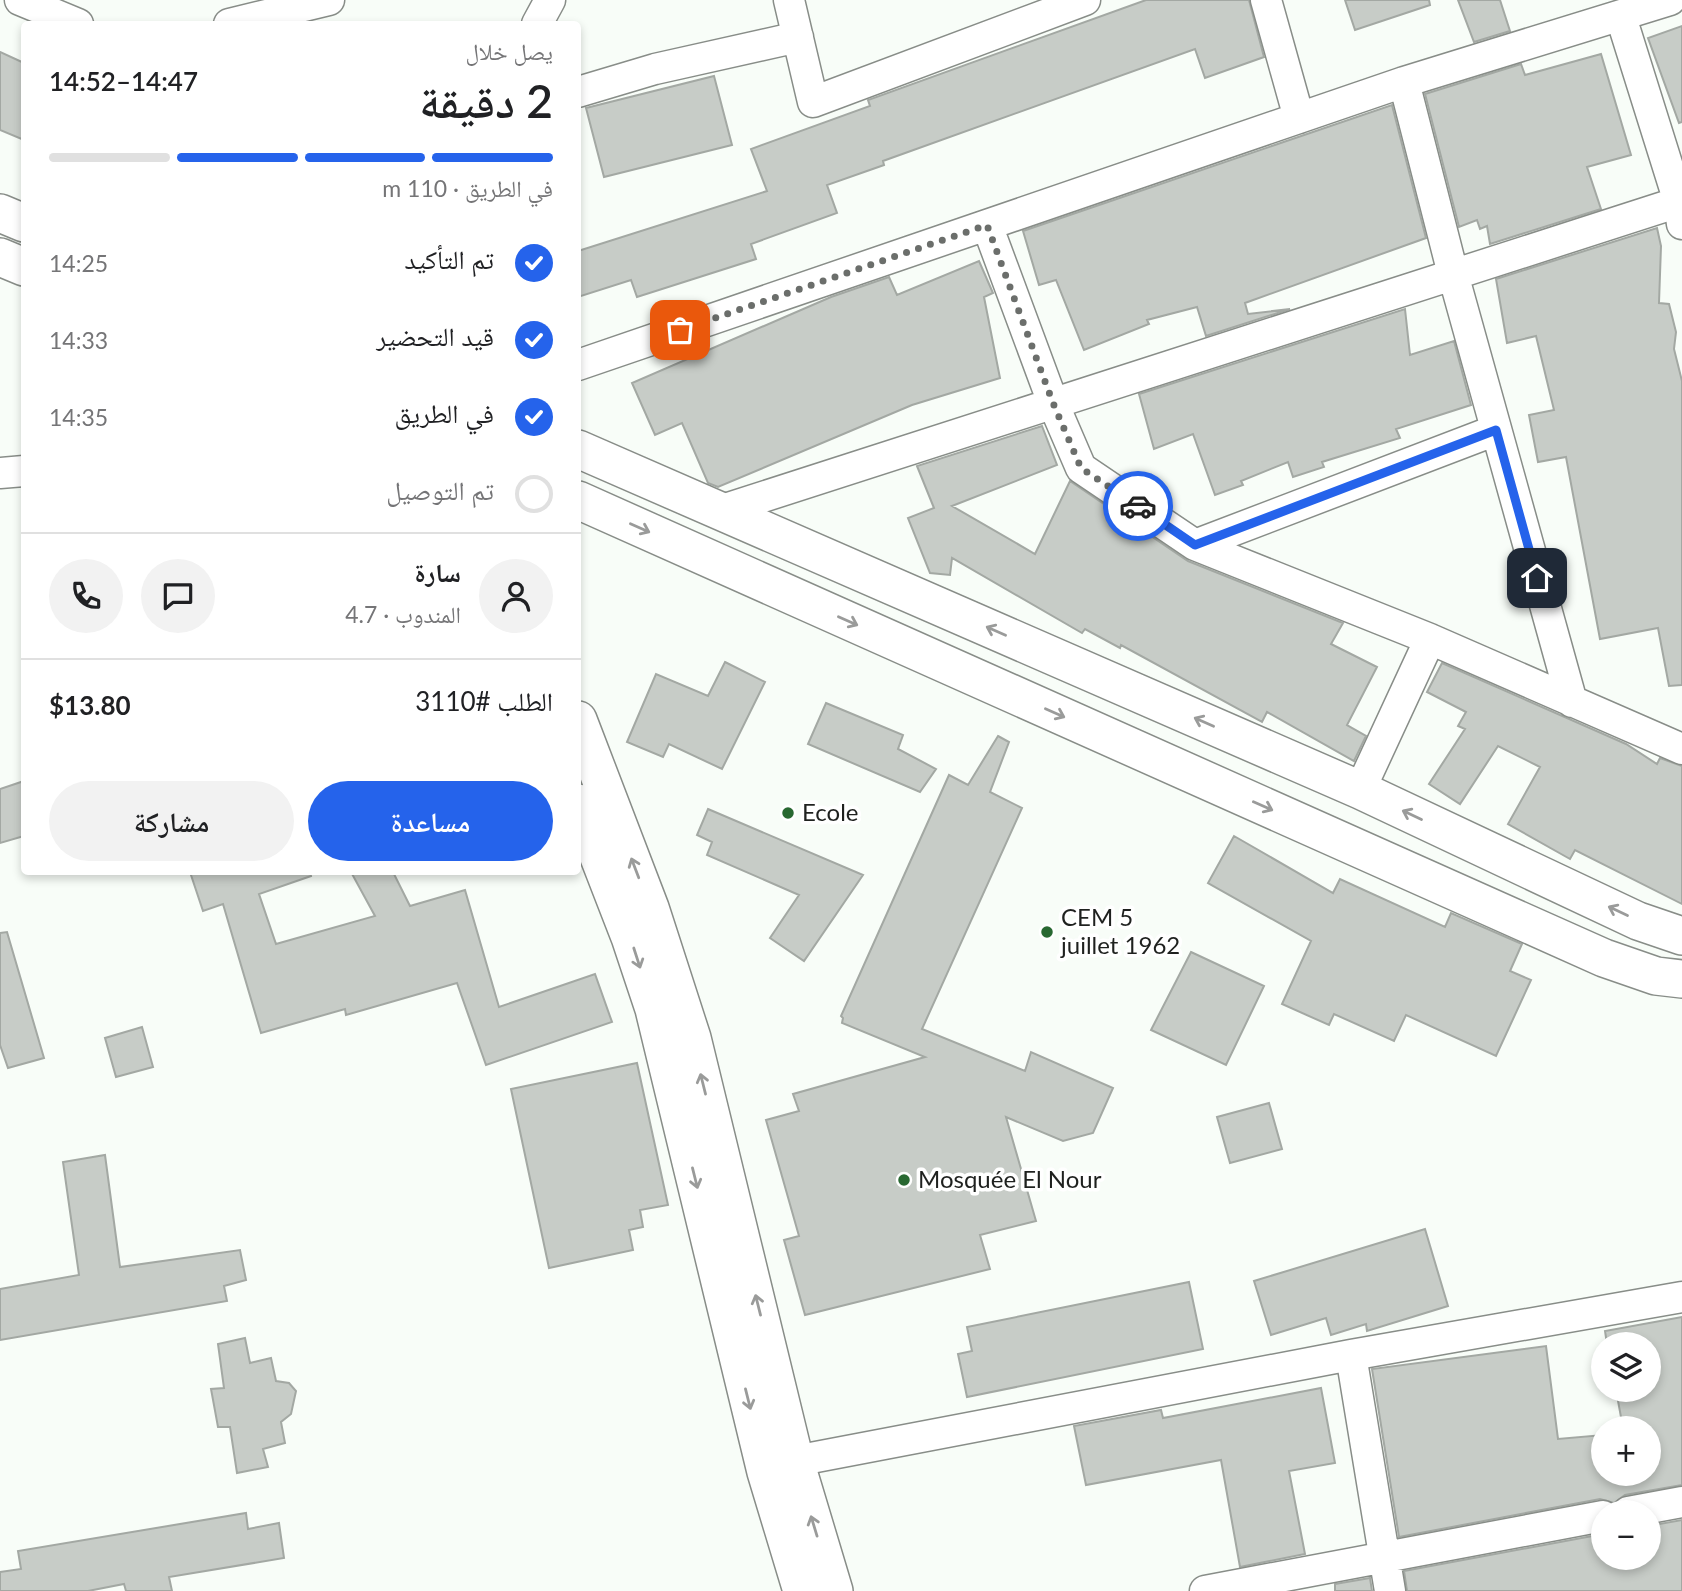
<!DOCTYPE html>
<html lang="ar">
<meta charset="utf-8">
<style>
:root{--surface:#fff;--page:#f2f2f2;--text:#202124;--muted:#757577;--line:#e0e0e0;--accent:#2563eb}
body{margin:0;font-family:Lato,"Noto Naskh Arabic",sans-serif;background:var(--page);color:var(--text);direction:rtl;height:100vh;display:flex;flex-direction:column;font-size:26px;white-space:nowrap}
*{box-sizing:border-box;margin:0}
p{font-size:23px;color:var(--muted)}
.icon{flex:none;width:38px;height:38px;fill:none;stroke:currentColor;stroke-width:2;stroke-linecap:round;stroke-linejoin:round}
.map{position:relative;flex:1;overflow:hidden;direction:ltr}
.side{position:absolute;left:21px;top:21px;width:560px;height:854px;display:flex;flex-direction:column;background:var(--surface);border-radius:7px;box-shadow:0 4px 10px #0003;direction:rtl}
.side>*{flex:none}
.fabs{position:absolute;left:1591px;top:1332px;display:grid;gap:14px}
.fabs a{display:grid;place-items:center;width:70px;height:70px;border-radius:50%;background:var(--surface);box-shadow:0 4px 10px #0003;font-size:35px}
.pin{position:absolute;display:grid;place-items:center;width:60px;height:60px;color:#fff;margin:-30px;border-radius:14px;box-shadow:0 4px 10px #0006}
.courier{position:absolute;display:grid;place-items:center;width:70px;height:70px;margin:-35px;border:5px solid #2563eb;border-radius:50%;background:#fff;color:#222;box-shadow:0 2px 9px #0007}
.headline em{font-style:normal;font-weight:600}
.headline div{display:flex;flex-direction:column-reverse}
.headline{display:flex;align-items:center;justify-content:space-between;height:119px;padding:0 28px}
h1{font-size:46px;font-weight:600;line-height:52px}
.bar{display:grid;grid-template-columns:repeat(4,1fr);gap:10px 7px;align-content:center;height:84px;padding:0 28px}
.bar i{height:9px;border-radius:5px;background:var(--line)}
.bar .on{background:var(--accent)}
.bar p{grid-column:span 4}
.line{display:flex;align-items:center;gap:18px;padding:0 28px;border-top:2px solid var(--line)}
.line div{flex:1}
.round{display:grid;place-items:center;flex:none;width:74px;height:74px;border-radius:37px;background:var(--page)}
ol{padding:0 28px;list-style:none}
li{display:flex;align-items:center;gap:21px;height:77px}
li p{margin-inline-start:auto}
li .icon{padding:7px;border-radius:50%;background:var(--accent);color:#fff;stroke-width:4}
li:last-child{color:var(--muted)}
li i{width:38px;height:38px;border:4px solid var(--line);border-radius:50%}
.primary-button{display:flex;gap:14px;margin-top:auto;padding:14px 28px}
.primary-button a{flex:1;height:80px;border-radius:42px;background:var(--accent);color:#fff;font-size:28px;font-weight:600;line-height:80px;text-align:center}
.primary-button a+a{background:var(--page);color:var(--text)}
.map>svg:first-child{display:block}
.building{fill:#c7ccc7;stroke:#a3a8a3;stroke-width:2}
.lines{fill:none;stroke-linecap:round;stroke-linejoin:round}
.minor-casing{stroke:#888d88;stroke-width:33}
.tertiary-casing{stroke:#888d88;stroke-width:40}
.minor{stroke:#fff;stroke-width:30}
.tertiary{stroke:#fff;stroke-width:37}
.oneway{stroke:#9a9b9a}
.done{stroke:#6b6e6b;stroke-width:7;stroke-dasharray:0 12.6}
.route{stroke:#2563eb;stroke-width:9}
.poi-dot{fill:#286831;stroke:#fff;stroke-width:2.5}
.labels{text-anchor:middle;stroke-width:7;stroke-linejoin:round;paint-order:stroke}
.poi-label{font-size:24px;fill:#1f211f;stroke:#fff;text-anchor:start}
</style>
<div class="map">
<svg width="1682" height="1591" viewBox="0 0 1682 1591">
<rect width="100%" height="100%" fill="#f8fdf8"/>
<path class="building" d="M1146,0H1249L1264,57L1205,78L1195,49L883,161L884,165L827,185L837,213L751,244L756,259L637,297L631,280L578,297V251L767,191L751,149L870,106L868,100Z
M1345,0H1429L1430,5L1355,30Z
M1458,0H1500L1510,31L1474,42Z
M1682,26V122L1679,123L1648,38Z
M0,52L24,63V140L0,130Z
M1601,54L1631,155L1587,167L1601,209L1490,244L1487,226L1480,229L1477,220L1459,227L1425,94L1521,64L1525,75Z
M714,76L732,145L604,177L586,108Z
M1392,105L1426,238L1245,303L1248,314L1290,309L1206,336L1197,307L1147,320L1149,324L1084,350L1056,280L1039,285L1023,231Z
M1657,228L1661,246L1659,303L1669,304L1676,332L1674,349L1682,381V685L1669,686L1658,628L1600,639L1566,457L1538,462L1529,415L1554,410L1536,336L1507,343L1496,279Z
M979,261L993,293L984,297L1000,378L912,405L718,487L708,483L682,423L655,435L632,383L831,297L889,277L897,295Z
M1405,309L1410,355L1454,341L1471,405L1396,429L1400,438L1322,462L1324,467L1293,477L1288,462L1241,481L1243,485L1215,495L1193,434L1154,449L1139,394Z
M1042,426L1057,465L952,506L1035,554L1070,481L1188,561L1343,623L1331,644L1377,667L1347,725L1366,736L1354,761L1267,712L1262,722L1121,645L1120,648L1085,629L1082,633L952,558L950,575L930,573L908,518L934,508L917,466Z
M725,662L765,682L722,769L669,744L663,757L627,742L656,674L708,696Z
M1442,663L1626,744L1657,764L1660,758L1682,766V904L1575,850L1570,859L1508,824L1540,767L1498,746L1460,804L1429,784L1465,729L1458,726L1466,712L1427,692Z
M826,703L903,735L898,749L936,769L920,792L808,744Z
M998,736L1009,742L990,792L1022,808L922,1029L1025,1071L1031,1052L1113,1088L1093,1133L1063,1141L1006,1117L1036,1221L980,1235L990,1269L805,1315L784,1240L799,1236L766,1120L799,1111L793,1094L925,1057L842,1023L843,1018L841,1016L949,775L968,785Z
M24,781V836L0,843V789Z
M708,809L863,875L804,961L770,938L799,895L707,855L712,842L697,835Z
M1234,836L1333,893L1340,879L1445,927L1451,913L1522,944L1510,971L1531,980L1496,1056L1406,1015L1394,1041L1334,1014L1329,1025L1282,1004L1311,941L1208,883Z
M190,872H310L311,876L259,894L276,944L375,916L351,872H393L410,906L465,890L499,1007L595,974L612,1022L486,1065L457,983L346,1015L345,1009L261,1033L223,904L203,911Z
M7,932L44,1058L8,1068L0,1045V933Z
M1191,952L1264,986L1226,1065L1151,1030Z
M142,1027L153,1067L116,1077L105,1038Z
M637,1063L668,1205L640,1210L643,1227L629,1230L633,1250L549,1268L511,1089Z
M1269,1103L1282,1149L1230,1163L1217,1117Z
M105,1155L120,1267L240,1250L246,1280L224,1286L227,1301L0,1340V1289L79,1275L63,1162Z
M1425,1229L1448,1306L1367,1331L1366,1324L1331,1335L1326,1318L1271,1335L1254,1281Z
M1189,1282L1203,1349L967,1397L958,1354L972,1351L967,1327Z
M1682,1317V1485L1625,1495L1614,1503L1600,1499L1399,1537L1372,1369L1546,1346L1558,1439L1603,1435V1474H1648V1428H1623L1616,1390H1648V1344H1607L1605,1331Z
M245,1338L250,1363L271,1358L276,1381L289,1383L296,1391L291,1414L281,1422L285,1443L263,1449L268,1467L237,1473L230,1427H218L211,1389L224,1388L218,1344Z
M1321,1388L1335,1463L1289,1471L1305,1554L1240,1567L1221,1460L1086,1485L1074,1426L1161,1410L1163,1418Z
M246,1513L248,1529L279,1523L284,1558L169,1577L172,1591H126L124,1584L88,1591H0V1572L21,1569L18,1551Z
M1682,1520V1591H1407L1404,1571L1603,1534V1558H1648V1526Z
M1370,1578L1372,1591H1335V1584Z"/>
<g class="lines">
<defs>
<path id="minor" d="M20,0L78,24
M789,0L813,102L1085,0
M1266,0L1299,118
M1621,17L1679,202L1682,224
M229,24L329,0
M537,24L550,0
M1404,82L1453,274L1572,702
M578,92L655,69L798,37
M987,225L1053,403L1081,468L1195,545L1430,639L1682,749
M578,365L1404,82L1670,0
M0,473L24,471
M719,511L1679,202
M1195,545L1496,430
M1360,790L1430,639
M1351,1355L1390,1591
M795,1461L1351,1355L1682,1297
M1628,1512L1682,1502
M1205,1591L1603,1516"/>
<path id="tertiary" d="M0,213L24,223
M0,257L24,267
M578,449L1360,790L1638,921L1682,936
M578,500L1604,958L1656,976L1682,979
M578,720L650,908L692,1038L795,1461L834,1591
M578,803L630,937L654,1009L766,1472L802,1591"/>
</defs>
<use href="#minor" class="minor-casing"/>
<use href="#tertiary" class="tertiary-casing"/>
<use href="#minor" class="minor"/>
<use href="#tertiary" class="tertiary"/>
</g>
<defs><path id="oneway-shaft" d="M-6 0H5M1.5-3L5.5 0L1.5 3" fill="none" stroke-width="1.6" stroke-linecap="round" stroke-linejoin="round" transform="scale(1.75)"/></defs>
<g class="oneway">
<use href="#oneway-shaft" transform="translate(640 528) rotate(24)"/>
<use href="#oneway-shaft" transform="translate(848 621) rotate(24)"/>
<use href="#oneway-shaft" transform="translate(996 631) rotate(-156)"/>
<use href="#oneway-shaft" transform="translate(1055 713) rotate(24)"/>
<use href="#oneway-shaft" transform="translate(1204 722) rotate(-156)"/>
<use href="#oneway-shaft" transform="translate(1263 806) rotate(24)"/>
<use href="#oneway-shaft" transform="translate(1412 815) rotate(-155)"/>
<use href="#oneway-shaft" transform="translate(635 868) rotate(-111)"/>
<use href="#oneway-shaft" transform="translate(1618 911) rotate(-155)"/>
<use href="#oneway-shaft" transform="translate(637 958) rotate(72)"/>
<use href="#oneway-shaft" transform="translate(703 1084) rotate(-104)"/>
<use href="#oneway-shaft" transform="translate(695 1178) rotate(76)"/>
<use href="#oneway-shaft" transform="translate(758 1305) rotate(-104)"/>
<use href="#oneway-shaft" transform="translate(748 1399) rotate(76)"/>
<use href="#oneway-shaft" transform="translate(814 1526) rotate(-107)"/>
</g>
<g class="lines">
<path class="done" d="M680,330L987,225L1053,403L1081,468L1138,506"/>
<path class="route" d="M1138,506L1195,545L1496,430L1537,578"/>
</g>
<g class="poi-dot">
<circle cx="788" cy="813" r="7"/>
<circle cx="1047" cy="932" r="7"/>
<circle cx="904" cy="1180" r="7"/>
</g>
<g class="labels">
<g class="poi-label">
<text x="802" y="821">Ecole</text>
<text x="1061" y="926">CEM 5<tspan x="1061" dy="28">juillet 1962</tspan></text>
<text x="918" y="1188">Mosquée El Nour</text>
</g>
</g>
</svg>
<div class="fabs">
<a><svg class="icon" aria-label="layers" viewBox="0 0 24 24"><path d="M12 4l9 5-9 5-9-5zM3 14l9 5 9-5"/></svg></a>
<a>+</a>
<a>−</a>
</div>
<div class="pin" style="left:680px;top:330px;background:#ea580c"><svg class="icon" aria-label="bag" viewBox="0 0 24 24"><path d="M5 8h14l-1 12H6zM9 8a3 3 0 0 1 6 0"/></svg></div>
<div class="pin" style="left:1537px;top:578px;background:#1f2937"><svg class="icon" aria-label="home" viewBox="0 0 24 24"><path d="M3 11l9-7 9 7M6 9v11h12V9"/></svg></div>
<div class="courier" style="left:1138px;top:506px"><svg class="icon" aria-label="car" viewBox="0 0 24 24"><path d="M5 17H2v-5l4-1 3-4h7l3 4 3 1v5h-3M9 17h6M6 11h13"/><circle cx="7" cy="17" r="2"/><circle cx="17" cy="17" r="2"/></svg></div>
<section class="side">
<div class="headline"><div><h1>2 دقيقة</h1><p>يصل خلال</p></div><em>14:47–14:52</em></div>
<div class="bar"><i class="on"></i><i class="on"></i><i class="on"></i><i></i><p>في الطريق · 110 m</p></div>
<ol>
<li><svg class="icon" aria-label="check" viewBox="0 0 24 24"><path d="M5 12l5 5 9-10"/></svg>تم التأكيد<p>14:25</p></li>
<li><svg class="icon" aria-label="check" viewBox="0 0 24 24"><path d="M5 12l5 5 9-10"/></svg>قيد التحضير<p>14:33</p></li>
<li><svg class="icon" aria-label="check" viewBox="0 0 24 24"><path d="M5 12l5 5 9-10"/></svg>في الطريق<p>14:35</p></li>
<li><i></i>تم التوصيل</li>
</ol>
<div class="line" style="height:126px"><a class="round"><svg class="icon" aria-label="person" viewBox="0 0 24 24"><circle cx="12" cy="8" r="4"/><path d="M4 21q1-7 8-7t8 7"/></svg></a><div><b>سارة</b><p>المندوب · 4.7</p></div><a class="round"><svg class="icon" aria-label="chat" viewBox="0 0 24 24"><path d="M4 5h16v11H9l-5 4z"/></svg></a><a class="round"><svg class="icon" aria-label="phone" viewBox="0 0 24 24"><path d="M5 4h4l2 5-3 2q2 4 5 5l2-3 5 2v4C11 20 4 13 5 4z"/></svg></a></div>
<div class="line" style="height:91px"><div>الطلب #3110</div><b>$13.80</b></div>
<div class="primary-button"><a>مساعدة</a><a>مشاركة</a></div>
</section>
</div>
